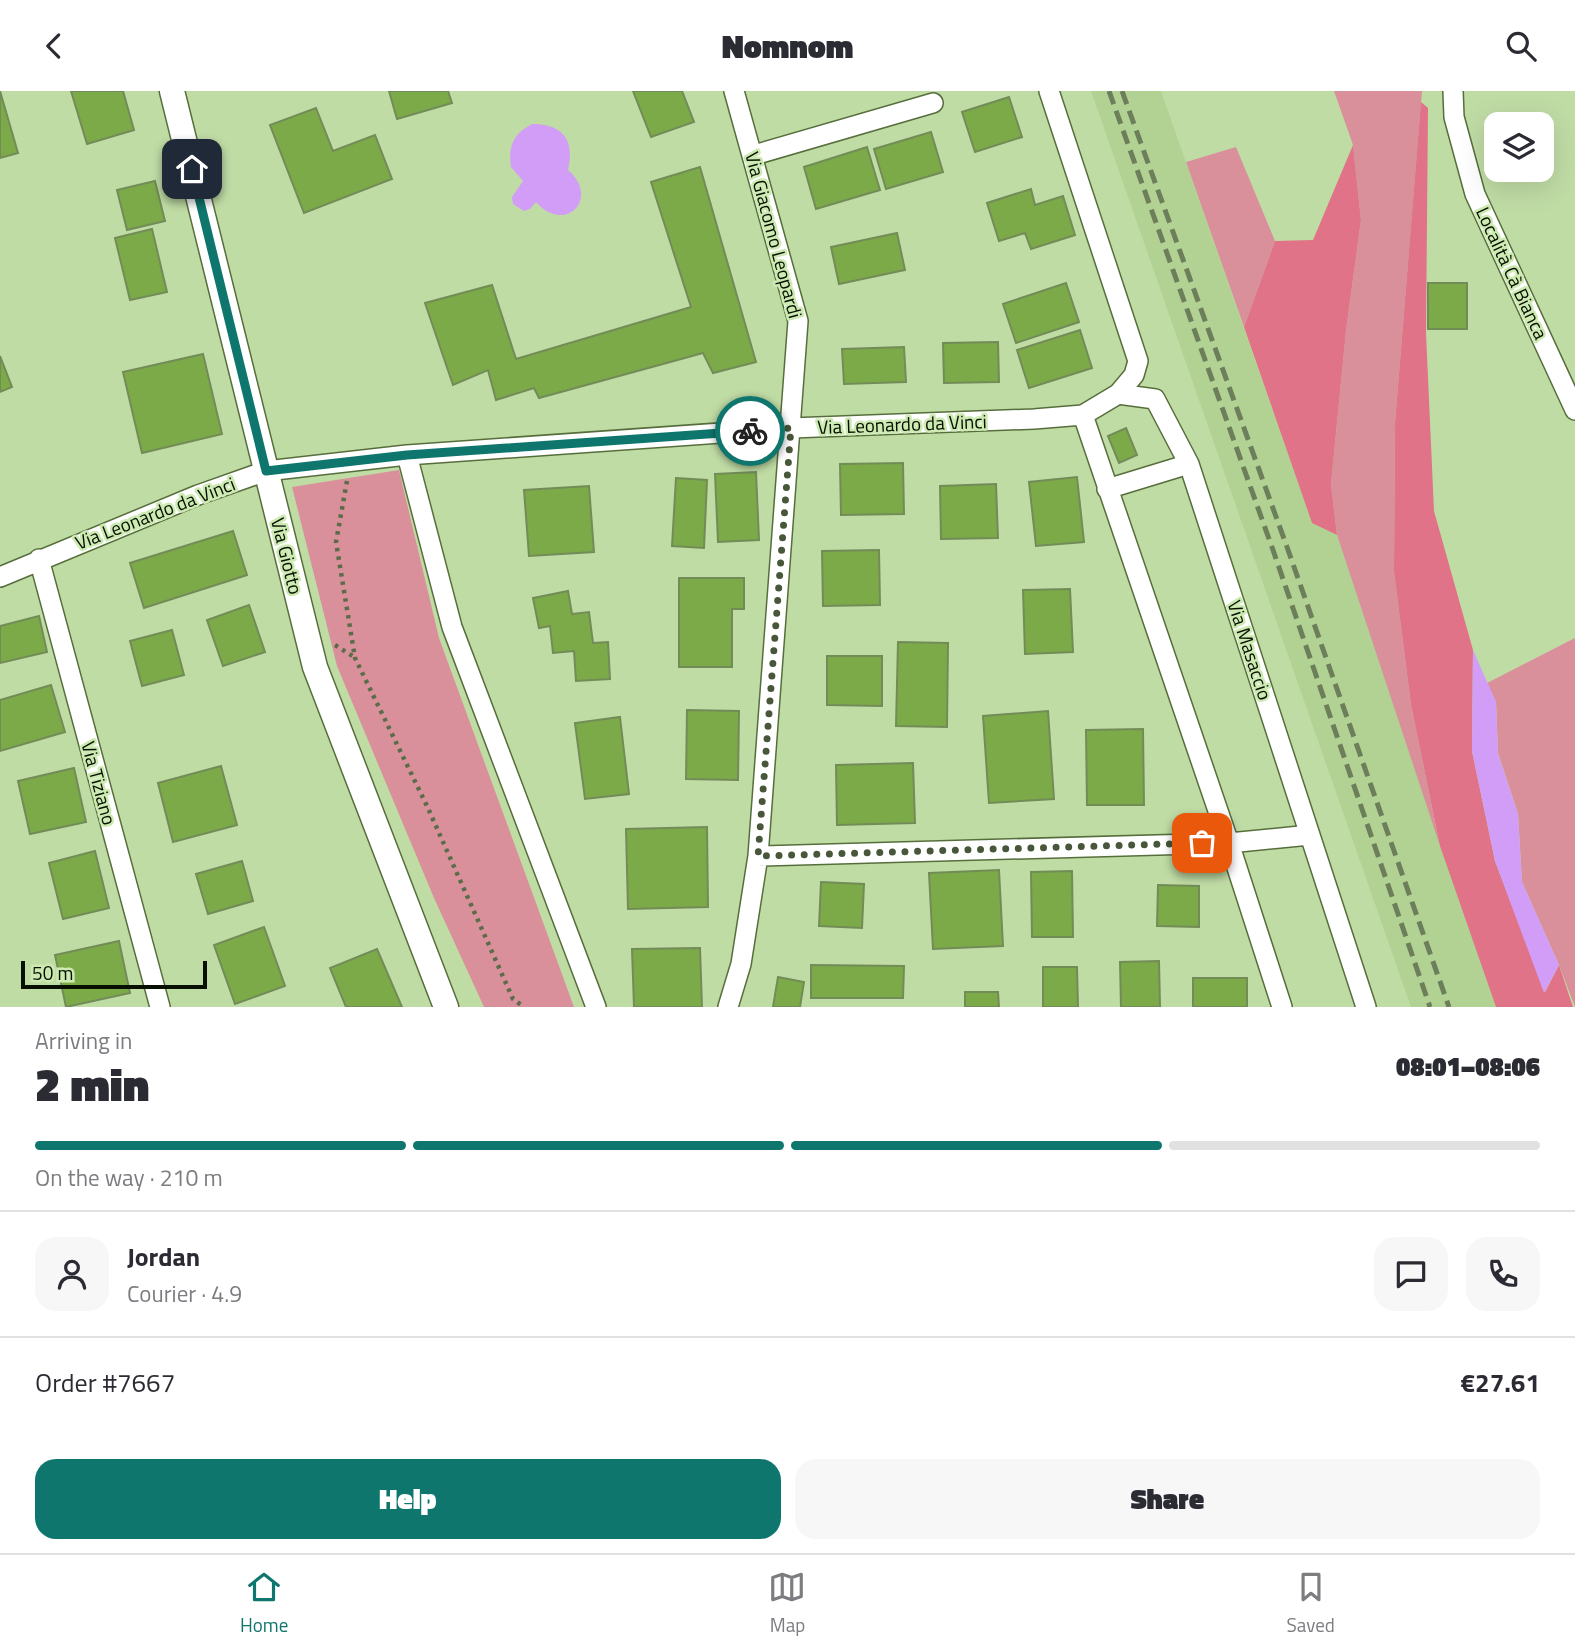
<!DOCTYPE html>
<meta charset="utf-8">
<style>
:root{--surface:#fff;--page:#f7f7f7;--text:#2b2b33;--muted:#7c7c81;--line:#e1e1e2;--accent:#0f766e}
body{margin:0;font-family:"Titillium Web",sans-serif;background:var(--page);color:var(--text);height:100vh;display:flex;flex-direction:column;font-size:26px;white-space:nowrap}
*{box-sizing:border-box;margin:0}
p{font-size:23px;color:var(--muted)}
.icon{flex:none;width:38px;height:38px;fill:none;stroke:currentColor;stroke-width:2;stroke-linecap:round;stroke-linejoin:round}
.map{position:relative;height:916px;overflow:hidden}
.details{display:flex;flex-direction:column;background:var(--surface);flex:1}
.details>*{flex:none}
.controls{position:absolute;left:1484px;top:21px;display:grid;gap:14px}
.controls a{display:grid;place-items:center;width:70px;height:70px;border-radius:14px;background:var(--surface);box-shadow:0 7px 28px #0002;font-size:35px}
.scale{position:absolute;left:21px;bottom:18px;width:186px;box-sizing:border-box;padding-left:7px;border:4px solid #070f00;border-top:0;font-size:19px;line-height:24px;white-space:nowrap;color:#070f00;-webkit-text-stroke:5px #cdeab2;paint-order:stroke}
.pin{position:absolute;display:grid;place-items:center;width:60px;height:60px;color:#fff;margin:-30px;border-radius:14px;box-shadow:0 4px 10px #0006}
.courier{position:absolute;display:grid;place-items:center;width:70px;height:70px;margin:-35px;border:5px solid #0f766e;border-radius:50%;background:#fff;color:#222;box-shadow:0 2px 9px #0007}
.summary em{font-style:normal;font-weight:800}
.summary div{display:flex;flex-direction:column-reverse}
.summary{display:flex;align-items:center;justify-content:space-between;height:119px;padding:0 35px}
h1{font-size:46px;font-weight:800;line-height:52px}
.bar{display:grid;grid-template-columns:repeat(4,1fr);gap:10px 7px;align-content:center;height:84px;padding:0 35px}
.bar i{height:9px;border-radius:5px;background:var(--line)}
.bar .selected{background:var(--accent)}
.bar p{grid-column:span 4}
.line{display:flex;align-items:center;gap:18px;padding:0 35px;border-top:2px solid var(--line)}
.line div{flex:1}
.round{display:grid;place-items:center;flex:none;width:74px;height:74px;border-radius:21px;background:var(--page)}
.button{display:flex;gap:14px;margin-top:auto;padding:14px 35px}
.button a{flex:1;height:80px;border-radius:21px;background:var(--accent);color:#fff;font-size:28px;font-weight:800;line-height:80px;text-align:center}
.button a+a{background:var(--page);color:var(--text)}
header{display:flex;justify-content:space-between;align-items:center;height:91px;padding:0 35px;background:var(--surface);font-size:32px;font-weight:800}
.dock{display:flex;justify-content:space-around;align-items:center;height:98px;border-top:2px solid var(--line);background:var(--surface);font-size:19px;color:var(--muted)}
.dock a{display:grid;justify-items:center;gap:4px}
.dock .selected{color:var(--accent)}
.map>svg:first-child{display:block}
.built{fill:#b2d294}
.green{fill:#d9909a}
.forest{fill:#e07387}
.water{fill:#d19df7}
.building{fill:#7daa49;stroke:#728c58;stroke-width:2}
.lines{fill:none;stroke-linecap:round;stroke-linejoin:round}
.minor-casing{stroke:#566e3c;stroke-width:22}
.tertiary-casing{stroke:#566e3c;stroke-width:27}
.path{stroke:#5b6c4b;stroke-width:4.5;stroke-dasharray:3.5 5;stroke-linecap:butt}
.minor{stroke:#fff;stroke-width:19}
.tertiary{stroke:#fff;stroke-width:24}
.rail{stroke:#6c7f5a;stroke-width:5;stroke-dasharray:14 7;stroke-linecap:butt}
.done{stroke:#48573a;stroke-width:7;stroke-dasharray:0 12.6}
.route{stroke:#0f766e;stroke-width:9}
.labels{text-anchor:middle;stroke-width:5;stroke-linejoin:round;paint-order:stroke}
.street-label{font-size:19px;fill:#070f00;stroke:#cdeab2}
</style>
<header><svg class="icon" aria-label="back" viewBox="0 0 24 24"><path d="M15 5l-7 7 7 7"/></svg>Nomnom<svg class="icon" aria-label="search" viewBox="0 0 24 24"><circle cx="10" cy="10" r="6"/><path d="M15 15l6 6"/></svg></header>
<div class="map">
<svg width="1575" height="916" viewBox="0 0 1575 916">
<rect width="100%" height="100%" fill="#c0dca5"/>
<path class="built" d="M1091,0H1161L1312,432L1337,444L1496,916H1411Z"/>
<path class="green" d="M1334,0H1422L1395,332L1394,481L1411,614L1440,755L1337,444L1331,393L1346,240L1361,129L1353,54Z
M1236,56L1275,150L1244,236L1186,71Z
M399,379L439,547L574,916H484L434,807L337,575L292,396Z
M1575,547V916L1559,874L1522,791L1518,723L1498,662L1496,611L1487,592Z"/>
<path class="forest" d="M1421,11L1428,17L1426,242L1434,420L1473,559L1472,660L1495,770L1545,901L1559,874L1573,916H1496L1440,755L1411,614L1394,481L1395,332Z
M1353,54L1361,129L1346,240L1331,393L1337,444L1312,432L1244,236L1275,150L1313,149Z"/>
<path class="water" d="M532,33C563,33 575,49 568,79C601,107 565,144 536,111L530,118L524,120L513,113L512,106L523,90L511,76C508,55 513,43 532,33Z
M1473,559L1496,611L1498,663L1518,723L1522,791L1559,874L1544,902L1495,770L1472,660Z"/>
<path class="building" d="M0,0L18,62L0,67Z
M71,0H123L134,39L87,53Z
M389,0H448L452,12L397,28Z
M633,0H682L694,31L651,46Z
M1009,6L1022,46L975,61L962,21Z
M316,17L333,60L375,44L392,88L304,122L270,34Z
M931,41L943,81L886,98L874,58Z
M867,56L880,99L816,118L804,76Z
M700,76L756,271L713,282L703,262L539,307L534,297L496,309L488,279L453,294L425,212L492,194L516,268L691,216L651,91Z
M155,90L165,130L127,139L117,99Z
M1031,98L1035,114L1063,105L1075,144L1031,158L1025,142L999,150L987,112Z
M152,138L167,201L130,209L115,147Z
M897,142L905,179L839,193L831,156Z
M1066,192L1079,231L1016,252L1003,213Z
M1428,192H1467V238H1428Z
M1080,239L1092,277L1029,297L1017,259Z
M998,251L999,291L944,292L943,252Z
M904,256L906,291L844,293L842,258Z
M203,263L222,343L142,362L123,281Z
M0,265L12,296L0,301Z
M1126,337L1137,364L1119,372L1108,345Z
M903,372L904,423L841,424L840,373Z
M756,381L759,449L718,451L715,383Z
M1077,386L1084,451L1036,455L1029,391Z
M676,387L707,389L704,457L672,455Z
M996,393L998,447L941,448L940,395Z
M589,395L594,461L529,465L524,399Z
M233,440L247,484L144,517L130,472Z
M879,459L880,514L823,515L822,460Z
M679,487H744V518H732V576H679Z
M1070,498L1073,561L1025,563L1023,499Z
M568,500L572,523L589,521L593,552L608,551L610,588L576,590L574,560L553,562L550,535L539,537L533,507Z
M249,514L265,561L223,575L207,529Z
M39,525L47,561L0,572V535Z
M172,539L184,584L142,595L130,550Z
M898,551L948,552L947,636L896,635Z
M827,565H882V615L827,614Z
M51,594L65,641L0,660V609Z
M687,619L739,620L738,689L686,688Z
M1048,620L1054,708L989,712L983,625Z
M620,626L629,703L585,708L575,632Z
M1143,638L1144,714H1087L1086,639Z
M913,672L915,732L837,734L836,674Z
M221,675L237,734L173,751L158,692Z
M74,677L86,731L30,743L18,690Z
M707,736L708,816L628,818L626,738Z
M95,760L109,817L63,828L49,772Z
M242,770L253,810L208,823L196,783Z
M999,779L1003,855L933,858L929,782Z
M1072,780L1073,846H1032L1031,781Z
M821,791L864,793L862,837L819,835Z
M1158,794L1199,795V836L1157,835Z
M264,836L285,895L235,913L214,854Z
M119,850L130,902L66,916L55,864Z
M700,857L702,916H634L632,858Z
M377,858L402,916H346L330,877Z
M1159,870L1160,916H1121L1120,871Z
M811,874L904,875L903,907H811Z
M1043,876H1077L1078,916H1043Z
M778,886L804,891L800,916H773Z
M1193,887H1247V916H1193Z
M965,901H998L999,916H965Z"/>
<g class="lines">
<defs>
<path id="minor" d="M1453,0L1454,26L1475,103L1575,319
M754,64L933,12
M1118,303L1155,308L1189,373L1366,916
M1083,324L1229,752L1282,916
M407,364L452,536L596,916
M1107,398L1189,373
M39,468L160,916
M0,486L198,404L266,380L407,364L791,337L1034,328L1083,324L1118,303L1134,284L1138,270L1049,0
M758,765L1229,752L1310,744
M728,916L741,873L758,765L798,230L734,0"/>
<path id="tertiary" d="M172,0L315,576L446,916"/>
</defs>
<use href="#minor" class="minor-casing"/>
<use href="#tertiary" class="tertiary-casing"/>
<path class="path" d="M347,390L336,451L355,567L427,715L513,908L524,916
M335,554L354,566"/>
<use href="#minor" class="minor"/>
<use href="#tertiary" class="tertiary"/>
<path class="rail" d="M1109,0L1273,459L1430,916
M1122,0L1287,456L1449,916"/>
</g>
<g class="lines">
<path class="done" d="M750,340L791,337L758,765L1202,752"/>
<path class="route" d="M192,78L266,380L407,364L750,340"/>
</g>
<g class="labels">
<g class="street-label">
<text transform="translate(774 144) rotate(75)" y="7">Via Giacomo Leopardi</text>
<text transform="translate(1512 182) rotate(65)" y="7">Località Cà Bianca</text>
<text transform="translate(902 333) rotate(-2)" y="7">Via Leonardo da Vinci</text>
<text transform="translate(155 422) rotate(-21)" y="7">Via Leonardo da Vinci</text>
<text transform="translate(287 465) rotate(76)" y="7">Via Giotto</text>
<text transform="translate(1250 559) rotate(72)" y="7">Via Masaccio</text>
<text transform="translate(99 692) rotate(75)" y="7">Via Tiziano</text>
</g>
</g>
</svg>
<div class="controls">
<a><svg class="icon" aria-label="layers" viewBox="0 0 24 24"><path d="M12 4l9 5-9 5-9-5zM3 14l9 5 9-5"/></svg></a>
</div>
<div class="scale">50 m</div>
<div class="pin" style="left:1202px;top:752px;background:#ea580c"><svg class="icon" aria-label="bag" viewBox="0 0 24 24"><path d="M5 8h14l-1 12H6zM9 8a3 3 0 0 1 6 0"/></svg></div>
<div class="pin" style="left:192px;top:78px;background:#1f2937"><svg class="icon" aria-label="home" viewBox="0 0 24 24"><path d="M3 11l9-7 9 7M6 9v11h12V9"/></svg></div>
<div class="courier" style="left:750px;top:340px"><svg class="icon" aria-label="bike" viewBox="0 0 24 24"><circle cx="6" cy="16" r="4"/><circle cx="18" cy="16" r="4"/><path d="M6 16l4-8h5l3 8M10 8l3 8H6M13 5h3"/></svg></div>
</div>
<section class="details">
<div class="summary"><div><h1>2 min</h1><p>Arriving in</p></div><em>08:01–08:06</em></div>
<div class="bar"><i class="selected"></i><i class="selected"></i><i class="selected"></i><i></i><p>On the way · 210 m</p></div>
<div class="line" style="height:126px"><a class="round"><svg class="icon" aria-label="person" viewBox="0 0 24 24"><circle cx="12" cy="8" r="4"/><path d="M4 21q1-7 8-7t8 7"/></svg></a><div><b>Jordan</b><p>Courier · 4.9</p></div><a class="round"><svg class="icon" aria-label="chat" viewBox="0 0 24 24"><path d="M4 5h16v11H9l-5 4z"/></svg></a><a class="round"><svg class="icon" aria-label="phone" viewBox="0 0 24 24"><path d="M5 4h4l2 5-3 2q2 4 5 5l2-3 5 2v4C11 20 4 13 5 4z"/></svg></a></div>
<div class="line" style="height:91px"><div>Order #7667</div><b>€27.61</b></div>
<div class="button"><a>Help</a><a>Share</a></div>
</section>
<nav class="dock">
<a class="selected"><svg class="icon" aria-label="home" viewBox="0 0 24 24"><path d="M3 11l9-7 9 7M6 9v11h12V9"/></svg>Home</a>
<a><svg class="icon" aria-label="map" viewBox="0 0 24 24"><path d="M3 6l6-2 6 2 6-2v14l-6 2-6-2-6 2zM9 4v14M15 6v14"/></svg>Map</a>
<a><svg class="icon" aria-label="saved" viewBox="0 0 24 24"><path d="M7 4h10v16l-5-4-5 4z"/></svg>Saved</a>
</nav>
